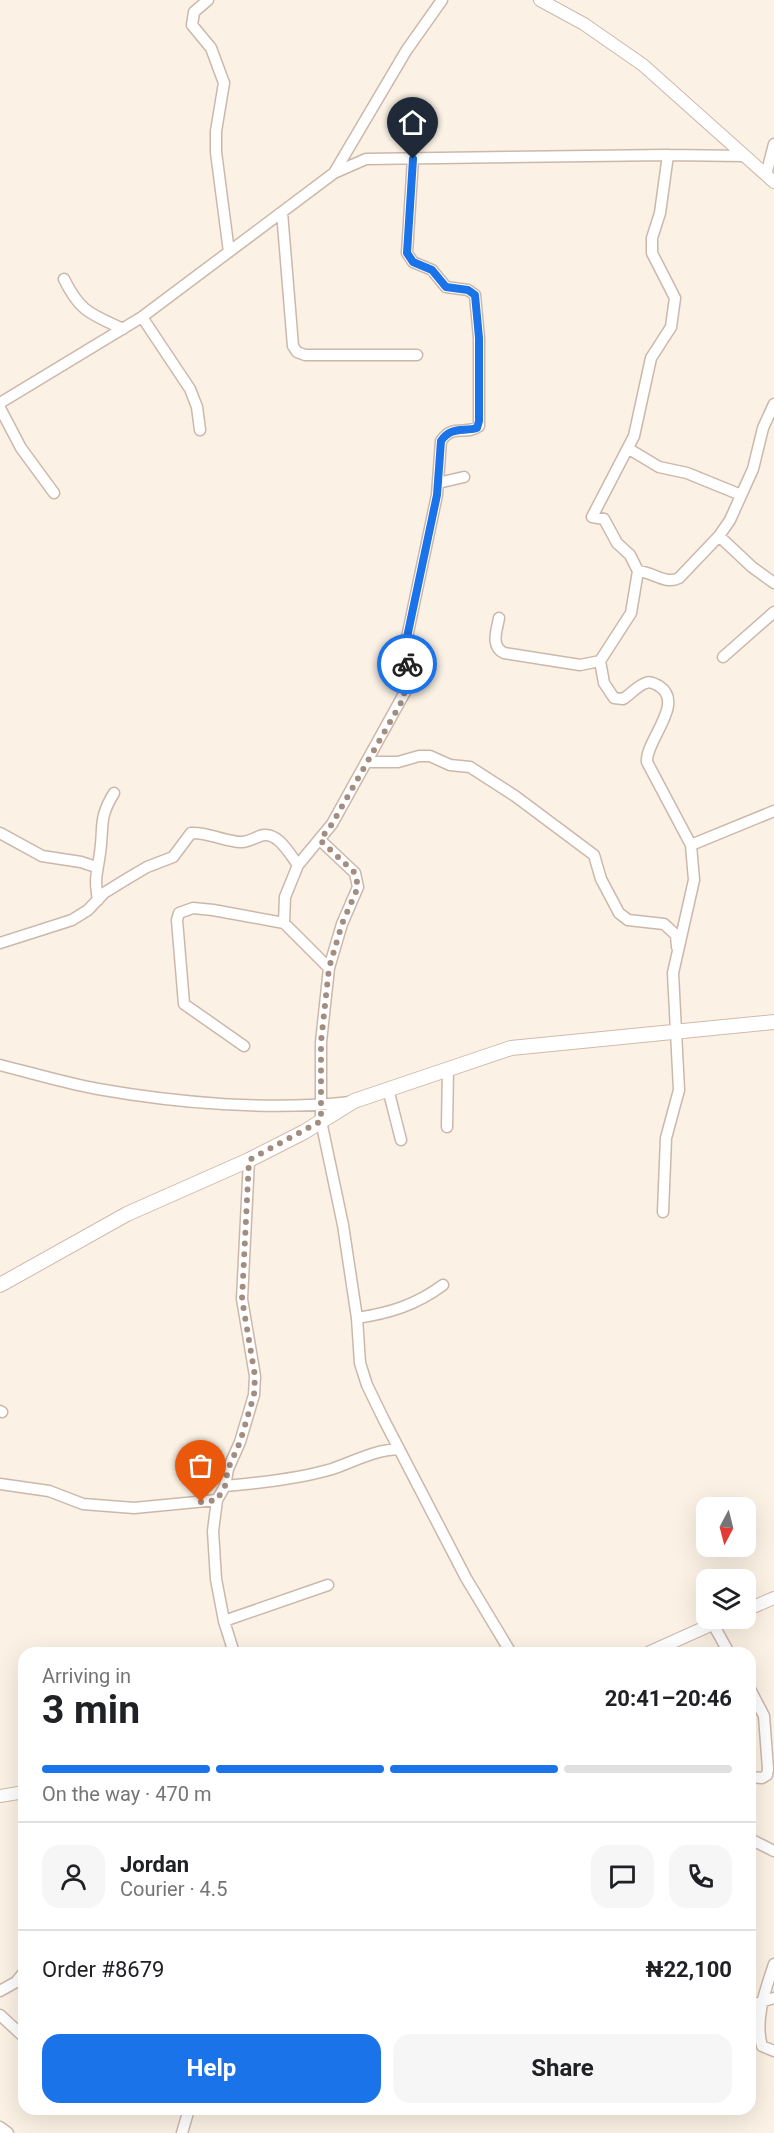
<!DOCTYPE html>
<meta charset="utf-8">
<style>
:root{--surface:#fff;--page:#f6f6f6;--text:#202124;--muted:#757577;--line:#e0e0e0;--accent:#1a73e8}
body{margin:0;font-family:Roboto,sans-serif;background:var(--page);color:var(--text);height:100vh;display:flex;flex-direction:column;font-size:22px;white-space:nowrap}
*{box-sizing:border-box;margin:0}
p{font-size:20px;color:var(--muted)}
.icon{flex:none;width:33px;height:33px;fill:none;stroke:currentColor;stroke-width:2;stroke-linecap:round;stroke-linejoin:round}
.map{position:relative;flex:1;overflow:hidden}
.sheet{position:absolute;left:18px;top:1647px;width:738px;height:468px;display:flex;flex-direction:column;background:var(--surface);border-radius:18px;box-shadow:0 6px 24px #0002}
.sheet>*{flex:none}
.needle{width:39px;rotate:187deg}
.tools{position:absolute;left:696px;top:1497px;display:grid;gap:12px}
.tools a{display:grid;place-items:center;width:60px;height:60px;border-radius:12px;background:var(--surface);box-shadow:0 6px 24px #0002;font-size:30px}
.pin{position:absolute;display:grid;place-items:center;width:51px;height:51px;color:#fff;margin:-62px -26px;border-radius:50% 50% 50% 0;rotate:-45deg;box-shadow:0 0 6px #0007}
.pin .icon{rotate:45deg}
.courier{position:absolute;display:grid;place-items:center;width:60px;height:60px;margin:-30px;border:4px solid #1a73e8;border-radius:50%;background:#fff;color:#222;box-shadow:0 2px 8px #0007}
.overview em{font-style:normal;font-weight:700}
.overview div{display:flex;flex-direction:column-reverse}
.overview{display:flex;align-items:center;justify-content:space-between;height:102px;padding:0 24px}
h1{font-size:39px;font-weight:700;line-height:45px}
.bar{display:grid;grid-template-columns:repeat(4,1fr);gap:9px 6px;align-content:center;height:72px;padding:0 24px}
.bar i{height:8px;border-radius:4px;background:var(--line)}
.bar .active{background:var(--accent)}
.bar p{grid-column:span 4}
.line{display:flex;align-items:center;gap:15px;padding:0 24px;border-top:2px solid var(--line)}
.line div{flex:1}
.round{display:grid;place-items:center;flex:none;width:63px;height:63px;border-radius:18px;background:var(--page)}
.primary-button{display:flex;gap:12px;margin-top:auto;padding:12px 24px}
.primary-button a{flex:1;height:69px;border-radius:18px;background:var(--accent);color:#fff;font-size:24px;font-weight:700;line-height:69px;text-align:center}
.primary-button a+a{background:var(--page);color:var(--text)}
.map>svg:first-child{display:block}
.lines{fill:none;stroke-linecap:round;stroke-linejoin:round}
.minor-casing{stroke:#ccb8ab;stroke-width:13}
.tertiary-casing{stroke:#ccb8ab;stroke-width:14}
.secondary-casing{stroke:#d1baab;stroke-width:16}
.minor{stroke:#fff;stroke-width:10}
.tertiary{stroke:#fff;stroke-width:12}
.secondary{stroke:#fff;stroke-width:14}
.done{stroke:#a38d81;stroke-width:6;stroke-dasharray:0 10.8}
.route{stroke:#1a73e8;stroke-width:8}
</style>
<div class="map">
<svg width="774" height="2133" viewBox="0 0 774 2133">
<rect width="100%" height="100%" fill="#fbf1e4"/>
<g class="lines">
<defs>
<path id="minor" d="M208,0L194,12L192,25L211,48L224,83L216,131V152L229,252
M334,173L406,51L442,0
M766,175L774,144
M282,212L293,346L297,352L305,355H417
M64,279C80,312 91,314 123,329
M142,317L190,389L197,407L200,430
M0,403L142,317L334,173L366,159L668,155L745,156
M0,408L21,448L54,493
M629,449L659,467L687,473L741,495
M438,483L464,477
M719,536L752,567L774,583
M638,571C653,572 665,585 679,578L719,536L730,520L753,469L763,428L774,404
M499,618C497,630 490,646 504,653L580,665L600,661
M723,657L774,612
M367,762H398L419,756H430L450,765L470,767L515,796L594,855L601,879L619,913L628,920L664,924L676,935L677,947
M0,833L42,856L81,862L96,867
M320,840L355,873L358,887L342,924L329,968L321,1042V1121L343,1225L357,1318L360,1363L367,1385L384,1420L466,1578L511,1653
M691,845L774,811
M98,900C94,877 97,875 100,853C104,826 98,819 114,793
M284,923L285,897L298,865L332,824L405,692L408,680L406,642L437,495L441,441C453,423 466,436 479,426V338L475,295L468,290L446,287L432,270L413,262L407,253L413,159
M0,943L72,920L88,910L104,893L125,880L147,867L173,857L191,833C206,832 218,839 233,841C244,844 250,840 260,836C277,830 289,853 298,865
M244,1046L184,1004L177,920L179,913L193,908L213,910L284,923L329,968
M0,1065C32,1073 65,1083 98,1089C177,1103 270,1111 350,1102
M388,1089L401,1140
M447,1127L448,1069
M663,1212L666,1138L679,1090L673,973L694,880L691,845L647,762C645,741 686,703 659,686C655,684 650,681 646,683C638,685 630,695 623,699L614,698L604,683L600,661L631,613L638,571L630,555L617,543L604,519L592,517L634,436L651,358L671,327L675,298L652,253V238L660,213L668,155
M357,1318C390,1313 416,1305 443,1285
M0,1411L2,1412
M0,1484L49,1491L83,1504L134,1508L217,1500
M225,1486C260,1483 298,1479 332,1469C355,1461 374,1450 399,1449
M224,1621L328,1585
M713,1624L729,1653
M234,1653L224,1621L216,1579L213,1531L217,1500L225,1486L228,1469L240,1442L254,1395L255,1376L242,1299L249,1160
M750,1689L764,1716L768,1769L767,1775L762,1778L750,1777
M750,1839L774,1851
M774,1964C766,1988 754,2020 762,2046L774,2051
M0,1991L16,1982L24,1972
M750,2005L774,1998
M0,2015L24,2037
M0,2127L8,2133
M182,2133L189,2109"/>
<path id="tertiary" d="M540,0L584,24L643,65L774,182
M746,1610L774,1598
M648,1653L726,1618
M0,1796L24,1792"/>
<path id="secondary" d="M0,1285L127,1214L249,1160L304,1132L354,1101L511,1048L774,1022"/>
</defs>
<use href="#minor" class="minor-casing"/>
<use href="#tertiary" class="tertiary-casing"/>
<use href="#secondary" class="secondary-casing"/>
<use href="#minor" class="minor"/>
<use href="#tertiary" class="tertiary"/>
<use href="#secondary" class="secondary"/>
</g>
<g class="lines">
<path class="done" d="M201,1502L217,1500L225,1486L228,1469L240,1442L254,1395L255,1376L242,1299L249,1160L321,1121V1042L329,968L342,924L358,887L355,873L320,840L332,824L402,701L408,680L407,664"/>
<path class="route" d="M407,664L406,642L437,495L441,441C451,426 463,432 477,428L479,421V338L475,295L468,290L446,287L432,270L413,262L407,253L413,159"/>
</g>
</svg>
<div class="tools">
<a><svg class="needle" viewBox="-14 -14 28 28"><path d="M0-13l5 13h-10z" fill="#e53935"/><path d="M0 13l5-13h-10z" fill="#757577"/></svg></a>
<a><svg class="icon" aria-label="layers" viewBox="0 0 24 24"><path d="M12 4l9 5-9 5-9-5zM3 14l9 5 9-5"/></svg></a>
</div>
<div class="pin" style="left:201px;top:1502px;background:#ea580c"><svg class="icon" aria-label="bag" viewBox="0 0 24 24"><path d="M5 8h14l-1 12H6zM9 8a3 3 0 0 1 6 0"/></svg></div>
<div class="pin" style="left:413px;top:159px;background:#1f2937"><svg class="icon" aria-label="home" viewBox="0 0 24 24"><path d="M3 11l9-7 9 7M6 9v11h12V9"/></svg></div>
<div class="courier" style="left:407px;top:664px"><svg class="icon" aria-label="bike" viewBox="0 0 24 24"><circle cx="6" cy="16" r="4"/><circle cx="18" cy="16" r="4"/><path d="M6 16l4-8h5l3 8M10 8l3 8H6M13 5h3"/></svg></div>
<section class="sheet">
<div class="overview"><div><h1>3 min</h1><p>Arriving in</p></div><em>20:41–20:46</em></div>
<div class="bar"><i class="active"></i><i class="active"></i><i class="active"></i><i></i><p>On the way · 470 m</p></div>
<div class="line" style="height:108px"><a class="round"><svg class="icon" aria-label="person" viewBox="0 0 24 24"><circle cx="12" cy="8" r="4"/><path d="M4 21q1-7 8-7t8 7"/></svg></a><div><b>Jordan</b><p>Courier · 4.5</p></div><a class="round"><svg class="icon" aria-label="chat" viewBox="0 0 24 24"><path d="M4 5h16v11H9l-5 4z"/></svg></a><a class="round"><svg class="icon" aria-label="phone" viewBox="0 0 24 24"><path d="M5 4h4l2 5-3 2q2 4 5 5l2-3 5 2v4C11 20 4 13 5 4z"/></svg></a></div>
<div class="line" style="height:78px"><div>Order #8679</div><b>₦22,100</b></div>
<div class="primary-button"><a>Help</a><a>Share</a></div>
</section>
</div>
